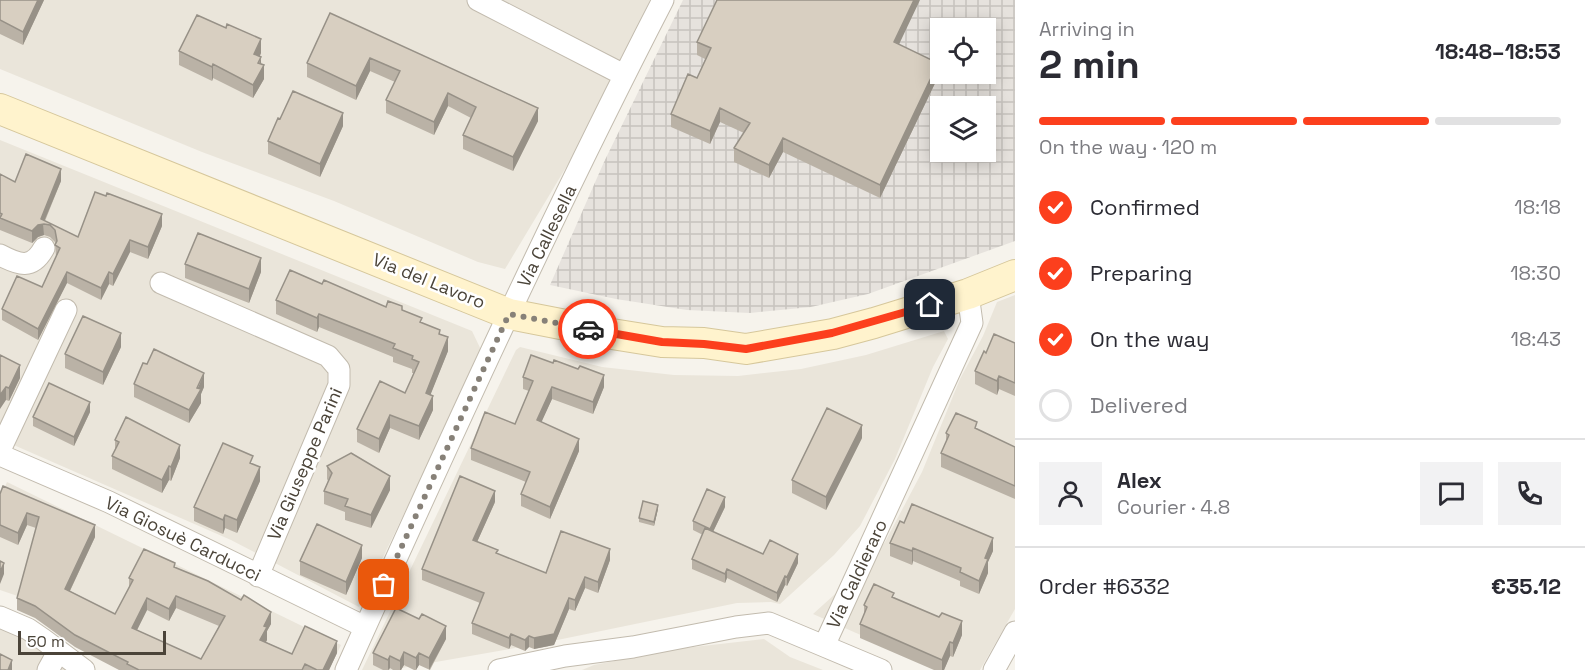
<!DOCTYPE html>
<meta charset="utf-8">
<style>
:root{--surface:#fff;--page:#f2f2f3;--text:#2b2b33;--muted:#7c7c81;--line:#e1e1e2;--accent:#fc3f1d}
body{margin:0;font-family:"Space Grotesk",sans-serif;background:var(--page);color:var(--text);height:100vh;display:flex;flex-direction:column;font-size:22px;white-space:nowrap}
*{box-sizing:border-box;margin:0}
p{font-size:20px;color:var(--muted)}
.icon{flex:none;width:33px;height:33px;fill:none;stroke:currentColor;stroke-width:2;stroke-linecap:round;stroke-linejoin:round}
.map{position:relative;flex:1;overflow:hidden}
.side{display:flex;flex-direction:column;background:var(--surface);width:570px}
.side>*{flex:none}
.tools{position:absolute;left:930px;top:18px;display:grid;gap:12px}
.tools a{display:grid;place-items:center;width:66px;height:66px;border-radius:0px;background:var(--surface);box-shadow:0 3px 15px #0003;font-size:30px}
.scale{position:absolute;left:18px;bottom:15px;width:148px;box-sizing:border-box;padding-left:6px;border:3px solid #4b4439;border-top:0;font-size:16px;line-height:21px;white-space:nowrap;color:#4b4439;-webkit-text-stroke:4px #fff;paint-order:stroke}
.pin{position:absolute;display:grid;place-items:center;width:51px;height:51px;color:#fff;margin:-26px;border-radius:12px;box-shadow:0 3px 9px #0006}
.courier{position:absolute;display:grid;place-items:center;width:60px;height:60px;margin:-30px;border:4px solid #fc3f1d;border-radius:50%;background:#fff;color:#222;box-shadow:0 2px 8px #0007}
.headline em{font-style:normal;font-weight:600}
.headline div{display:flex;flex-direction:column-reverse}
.headline{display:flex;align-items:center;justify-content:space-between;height:102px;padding:0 24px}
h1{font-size:39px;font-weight:600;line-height:45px}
.bar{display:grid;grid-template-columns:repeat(4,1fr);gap:9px 6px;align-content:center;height:72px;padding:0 24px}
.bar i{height:8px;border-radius:4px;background:var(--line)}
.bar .on{background:var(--accent)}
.bar p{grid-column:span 4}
.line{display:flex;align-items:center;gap:15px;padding:0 24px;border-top:2px solid var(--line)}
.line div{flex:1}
.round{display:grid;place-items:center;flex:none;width:63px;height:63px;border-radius:0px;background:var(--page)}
ol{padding:0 24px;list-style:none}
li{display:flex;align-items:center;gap:18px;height:66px}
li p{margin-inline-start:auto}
li .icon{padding:6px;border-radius:50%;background:var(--accent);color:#fff;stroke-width:4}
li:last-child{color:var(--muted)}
li i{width:33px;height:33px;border:3px solid var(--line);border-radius:50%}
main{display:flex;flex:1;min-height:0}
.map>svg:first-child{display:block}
.residential{fill:#eae5da}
.industrial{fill:url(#industrial-grid);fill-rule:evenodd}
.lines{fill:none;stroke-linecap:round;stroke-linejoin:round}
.street-casing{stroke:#c2bbae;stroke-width:23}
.secondary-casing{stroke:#d6c79b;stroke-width:32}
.street{stroke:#fff;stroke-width:21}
.secondary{stroke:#fff3cd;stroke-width:30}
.wall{fill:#bab2a6;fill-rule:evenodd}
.shaded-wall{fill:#979187}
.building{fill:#d8cfc1;stroke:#979187;stroke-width:1.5;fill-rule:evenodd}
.done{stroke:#878178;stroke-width:6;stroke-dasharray:0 10.8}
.route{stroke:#fc3f1d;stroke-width:8}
.labels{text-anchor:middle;stroke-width:5;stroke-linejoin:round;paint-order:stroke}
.street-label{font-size:18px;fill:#4b4439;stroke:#fff}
</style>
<main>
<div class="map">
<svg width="1015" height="670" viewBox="0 0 1015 670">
<defs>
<pattern id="industrial-grid" width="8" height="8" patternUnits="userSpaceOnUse" patternTransform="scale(1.5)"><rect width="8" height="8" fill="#e6e2dd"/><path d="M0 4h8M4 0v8" fill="none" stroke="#c7c3be"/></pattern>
</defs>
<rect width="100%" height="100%" fill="#f6f3ec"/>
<path class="residential" d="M0,0H650L577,149L505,269L478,262L334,201L202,152L0,69Z
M0,140L472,331L482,352L359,607L231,540L0,439Z
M1015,295V609L980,670H940L813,614L855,576L885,542L922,472L960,379L983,336L997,302Z
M944,331L948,339L933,367L895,459L860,526L834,555L780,604L771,602L737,603L538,644L390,670H362L516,350L520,347L602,367L674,375L738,376L801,369L866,355Z
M7,482L341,645L329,670H125L35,602L0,590V498Z
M0,620L80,670H0Z
M764,639L790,657L823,670H582L594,665L676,649Z"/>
<path class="industrial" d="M683,0H1015V241L868,294L811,307L750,313L687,310L616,299L550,285L604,162ZM940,28H986V74H940ZM940,106H986V152H940Z"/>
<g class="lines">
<defs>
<path id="street" d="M478,0L624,75
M0,255C19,265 32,270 44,248
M161,283L328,356L339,369V385L258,576
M0,450L66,310
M0,455L109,502L365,627
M0,617L28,629L44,640L84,670
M824,646L881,670
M48,670L58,652
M346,670C447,445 550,219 663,0
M499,670L565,656L633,647L736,627L769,623L824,646L972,323L968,294
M994,670L1015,632"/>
<path id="secondary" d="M0,109L509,314L612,334L662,342L704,343L746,349L833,334L874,323L968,294L1015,275"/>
</defs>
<use href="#street" class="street-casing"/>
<use href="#secondary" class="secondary-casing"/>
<use href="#street" class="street"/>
<use href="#secondary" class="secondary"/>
</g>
<path class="wall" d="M0,0H44L23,45L0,34Z
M330,13L538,121L513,171L463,149V135L471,118L448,106L434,135L386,113V100L395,82L370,71L356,100L307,77V63Z
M697,42L899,44L938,77L880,198L783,152L769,178L734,162V148L744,133L720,122L710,144L671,127V114L697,78L705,59L697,55Z
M179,51L261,53L260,56L264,79L253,98L213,78L212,81L179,65Z
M280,119L343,126L320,177L268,154V141Z
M0,174L15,182L61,181L45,221L78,237L162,226L148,259L130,252L113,286L109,284L101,300L67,283L38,340L2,320V309L42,287L56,257L55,242L50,237L44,235L38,237L32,243L0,230Z
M185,264L261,272L249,303L185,278Z
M322,284L386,307L402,311L440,335L448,351L430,395L433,410L419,440L390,428L379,453L357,442V429L405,393L414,373H412V369L393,362V357L319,327L317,332L276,314V300Z
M1015,343V396L999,389L997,395L975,384V371L986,353Z
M121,347L103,385L65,368V354Z
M0,355L20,378L9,401L6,400Z
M523,377L604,387L593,414L552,399L541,422L579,451L550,519L521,506V494L526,482L471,460V448L515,424L529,391L523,389Z
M134,384L204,387L201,394V403L189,423L134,397Z
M90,412L74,446L33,426V417Z
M977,429L1015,447V499L941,467V453L946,442V433Z
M862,438L826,510L792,493V480Z
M115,440L180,458L171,481L169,480L162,493L112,469V456L115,450Z
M253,464L260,481L237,533L225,528L223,534L194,521V507Z
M327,466L390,490L371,528L345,520V512L324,504V491L328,481L327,479Z
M0,494L95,537L70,591L115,614L129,588V578L175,567L271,624L267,631V640L266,642L292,654L337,653L329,670H119L75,647L35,618L17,610V598L36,528L27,525L18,545L0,537ZM176,608L219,626L201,659L137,630L147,610L169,621Z
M495,502L477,542L498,554L546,573L610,560L598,593L585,588L575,611L569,609L554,645L534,649L529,647L525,651L511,645L509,649L472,634V623L480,603L422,580V569Z
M725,507L713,532L763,554L798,563L787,586L785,585L777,602L727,578L725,583L692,569V559L703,535L693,530V521Z
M658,509L654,526L639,522V518Z
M890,543L993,551L988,562V573L979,594L960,586V581L913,561L912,565L890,556Z
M362,558L346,595L300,575V561Z
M894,598L962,635L953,657L950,656L944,670H934L860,638V624L864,615V605Z
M446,639L430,670L419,665L416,670H414L404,665L401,670H393L390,668L389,670H383L373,665V653Z"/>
<path class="shaded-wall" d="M38,0H44L23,45V32Z
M914,0H920L894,55V42Z
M261,39V53L254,68V54Z
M261,57V70L264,65V79L253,98V85Z
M370,58V71L356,100V86Z
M938,63V77L880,198V185Z
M213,64V78L212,81V67Z
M448,93V106L434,135V122Z
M538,108V121L513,171V157Z
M720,108V122L710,144V131Z
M343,113V126L320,177V164Z
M783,138V152L769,178V165Z
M61,169V181L43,224L44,235L38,237L32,243V231L41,219Z
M162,214V226L148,259V247Z
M130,240V252L113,286V274Z
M261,258V272L249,303V289Z
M67,272V283L38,340V329Z
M109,272V284L101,300V288Z
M319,314V327L317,332V318Z
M121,333V347L103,385V372Z
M448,337V351L426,406V393Z
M20,365V378L9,401V388Z
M204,373V387L201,394V403L189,423V410Z
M604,375V387L593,414V402Z
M999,376V389L997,395V381Z
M6,387V400L0,409V395Z
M552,387V399L537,432V420Z
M433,396V410L419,440V426Z
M90,402V412L74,446V437Z
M390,415V428L379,453V439Z
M862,425V438L826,510V497Z
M579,439V451L550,519V507Z
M180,445V458L171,481V467Z
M169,466V480L162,493V480Z
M260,467V481L237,533V520Z
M390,476V490L371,528V515Z
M495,491V502L473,551V540Z
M725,497V507L710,538V529Z
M658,505V509L654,526V522Z
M27,513V525L18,545V533Z
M225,515V528L223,534V520Z
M95,525V537L65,601V589Z
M993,538V551L988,562V573L979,594V581L985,558Z
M362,545V558L346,595V582Z
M913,548V561L912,565V551Z
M610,549V560L598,593V582Z
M798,554V563L787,586V577Z
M4,563V574L0,584V572Z
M727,569V578L725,583V574Z
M785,576V585L777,602V593Z
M585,577V588L575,611V600Z
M176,596V608L169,621V609Z
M147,598V610L132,640V628Z
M569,598V609L554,645L534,649V638Z
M271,612V624L267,631V640L260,652V640L264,626Z
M962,621V635L953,657V643Z
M446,626V639L429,670V658Z
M511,634V645L509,649V638Z
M529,636V647L525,651V640Z
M337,641V653L329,670H323Z
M950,642V656L944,670H942V660Z
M404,652V665L401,670H400V661Z
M419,653V665L416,670V658Z
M390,656V668L388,670V660Z
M12,660V670H8Z"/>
<path class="building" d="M0,0H38L23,32L0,20Z
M717,0H914L894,42L938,63L880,185L783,138L769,165L734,148L750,123L720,108L710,131L671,114L688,74L697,78L711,48L697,42Z
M330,13L538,108L513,157L463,135L476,107L448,93L434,122L386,100L400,71L370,58L356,86L307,63Z
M197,15L226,28L227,24L261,39L254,54L261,57L258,63L264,65L253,85L213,64L212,67L179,51Z
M293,91L343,113L320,164L268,141L278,118L280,119Z
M26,154L61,169L41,219L78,237L95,192L106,196L107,193L162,214L148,247L130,240L113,274L109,272L101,288L67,272L38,329L2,309L17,276L42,287L60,248L55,245L57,241L55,230L50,225L44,224L38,225L32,231L0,218L2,214L0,213V174L15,182Z
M198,233L261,258L249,289L185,264Z
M290,270L322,284L324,280L386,307L388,301L402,306V310L422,318L420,322L440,330L439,334L448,337L426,393L433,396L419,426L390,415L379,439L357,429L380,381L405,393L419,362L412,359L413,356L393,348L395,344L319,314L317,318L276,300Z
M83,316L121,333L103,372L65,354Z
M994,334L1015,343V383L999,376L997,381L975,371L984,351L986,353Z
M154,349L204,373L197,388L201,389L189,410L134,384L143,363L147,364Z
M0,355L20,365L9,388L6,387L0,395Z
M531,355L553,363L554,360L578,369L580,366L604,375L593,402L552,387L537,420L579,439L550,507L521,494L530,472L471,448L485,412L515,424L533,381L523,377Z
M49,383L90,402L74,437L33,417Z
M827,408L862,425L826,497L792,480Z
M956,413L977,422L975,428L1015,447V486L941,453L949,435L946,433Z
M126,417L180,445L171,467L169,466L162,480L112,456L119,442L115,440Z
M223,443L253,456L250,463L260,467L237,520L225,515L223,520L194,507Z
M351,453L390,476L371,515L345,506L348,499L324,491L332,473L327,466Z
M460,476L495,491L473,540L498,550L496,553L546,573L561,531L610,549L598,582L585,577L575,600L569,598L554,634L534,638L529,636L525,640L511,634L509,638L472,623L484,593L422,569Z
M3,486L95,525L65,589L115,614L133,580L129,578L144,549L175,563L174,567L208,581L241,600L244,595L271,612L264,626L267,627L260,640L292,654L305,626L337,641L323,670H317L305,664L302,670H139L127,664L128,662L75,635L35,606L17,598L39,517L27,513L18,533L0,525V494ZM176,596L225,616L201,659L132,628L147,598L169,609Z
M707,489L725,497L710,529L693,521Z
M643,501L658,505L654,522L639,518Z
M912,504L993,538L985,558L988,559L979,581L960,572L961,568L913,548L912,551L890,543L900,521L904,523Z
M317,524L362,545L346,582L300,561Z
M705,528L763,554L770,540L798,554L787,577L785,576L777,593L727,569L725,574L692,559Z
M0,561L4,563L0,572Z
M874,584L894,593L892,597L939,617L942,613L962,621L953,643L950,642L942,660L860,624L867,607L864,605Z
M396,608L419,619L422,614L446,626L429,658L419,653L416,658L404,652L400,661L390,656L388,660L373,653Z
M0,654L12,660L8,670H0Z"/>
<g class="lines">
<path class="done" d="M384,585L509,314L588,329"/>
<path class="route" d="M588,329L662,342L704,344L746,349L832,333L930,305"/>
</g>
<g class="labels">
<g class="street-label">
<text transform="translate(547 236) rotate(-64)" y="6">Via Callesella</text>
<text transform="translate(429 281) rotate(22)" y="6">Via del Lavoro</text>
<text transform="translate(305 464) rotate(-67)" y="6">Via Giuseppe Parini</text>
<text transform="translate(183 539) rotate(26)" y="6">Via Giosuè Carducci</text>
<text transform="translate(857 574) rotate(-65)" y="6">Via Caldieraro</text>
</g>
</g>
</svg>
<div class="tools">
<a><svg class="icon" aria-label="locate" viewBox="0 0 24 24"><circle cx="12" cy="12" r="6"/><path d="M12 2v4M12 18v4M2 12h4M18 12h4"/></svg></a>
<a><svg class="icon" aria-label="layers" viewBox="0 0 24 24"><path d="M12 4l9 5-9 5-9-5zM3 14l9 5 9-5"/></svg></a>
</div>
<div class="scale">50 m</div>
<div class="pin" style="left:384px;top:585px;background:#ea580c"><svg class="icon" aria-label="bag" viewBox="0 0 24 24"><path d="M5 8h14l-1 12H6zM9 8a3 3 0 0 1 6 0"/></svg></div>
<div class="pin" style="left:930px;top:305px;background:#1f2937"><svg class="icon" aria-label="home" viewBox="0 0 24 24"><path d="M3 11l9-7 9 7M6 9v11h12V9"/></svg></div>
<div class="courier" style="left:588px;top:329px"><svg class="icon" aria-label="car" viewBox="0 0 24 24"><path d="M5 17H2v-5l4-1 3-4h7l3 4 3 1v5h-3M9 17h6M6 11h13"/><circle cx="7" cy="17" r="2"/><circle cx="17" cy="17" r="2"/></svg></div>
</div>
<section class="side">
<div class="headline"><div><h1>2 min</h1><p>Arriving in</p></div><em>18:48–18:53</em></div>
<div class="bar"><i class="on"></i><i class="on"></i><i class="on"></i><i></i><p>On the way · 120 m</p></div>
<ol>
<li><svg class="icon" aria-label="check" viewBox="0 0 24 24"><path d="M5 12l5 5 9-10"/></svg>Confirmed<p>18:18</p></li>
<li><svg class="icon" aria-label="check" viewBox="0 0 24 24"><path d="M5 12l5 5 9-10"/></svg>Preparing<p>18:30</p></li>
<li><svg class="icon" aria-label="check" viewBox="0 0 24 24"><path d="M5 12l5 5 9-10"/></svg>On the way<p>18:43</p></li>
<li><i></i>Delivered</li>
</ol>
<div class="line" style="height:108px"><a class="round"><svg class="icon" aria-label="person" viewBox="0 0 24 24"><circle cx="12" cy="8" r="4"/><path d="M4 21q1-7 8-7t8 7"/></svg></a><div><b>Alex</b><p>Courier · 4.8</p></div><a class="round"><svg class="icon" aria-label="chat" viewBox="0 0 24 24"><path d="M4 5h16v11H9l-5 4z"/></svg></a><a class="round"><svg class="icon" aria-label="phone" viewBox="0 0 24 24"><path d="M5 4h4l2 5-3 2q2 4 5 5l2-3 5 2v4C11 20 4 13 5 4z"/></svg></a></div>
<div class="line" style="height:78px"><div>Order #6332</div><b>€35.12</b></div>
</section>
</main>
